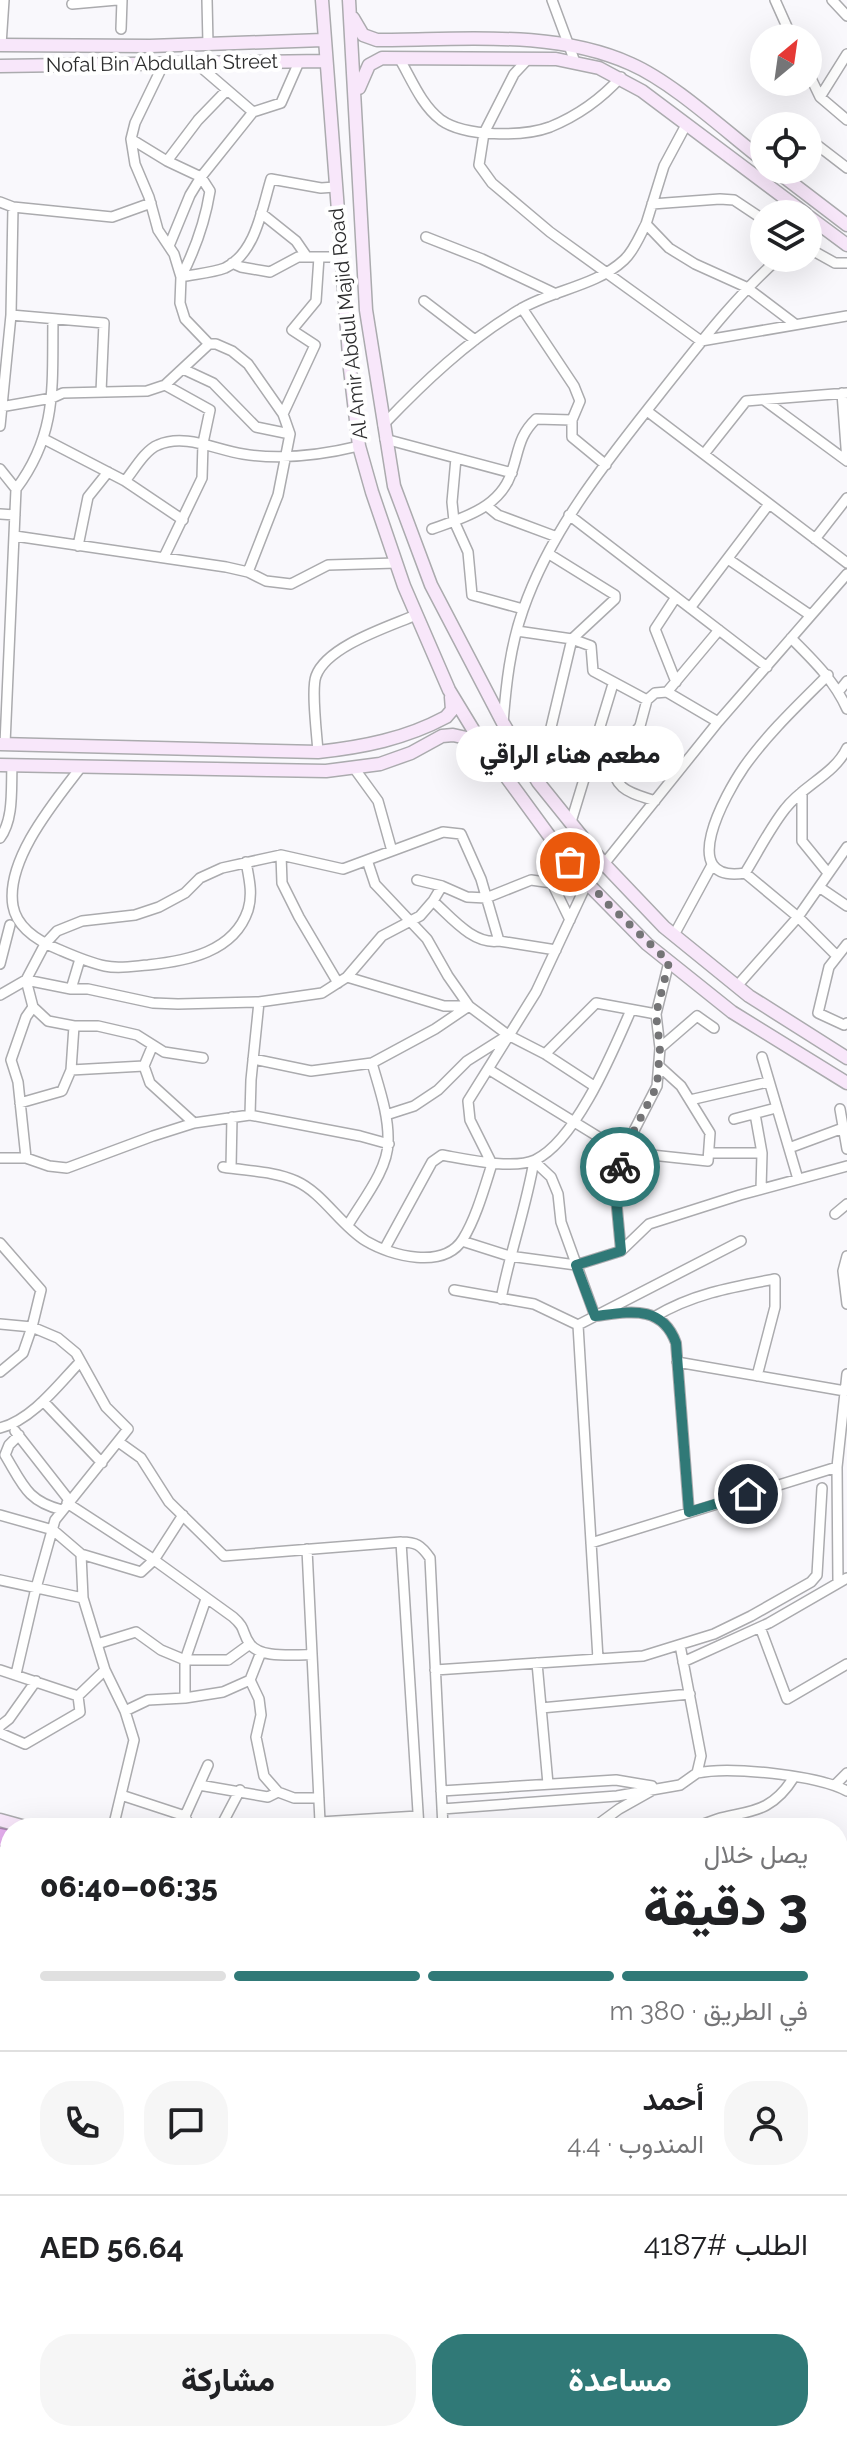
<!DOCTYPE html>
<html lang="ar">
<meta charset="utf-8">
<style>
:root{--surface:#fff;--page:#f6f6f6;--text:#202124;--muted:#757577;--line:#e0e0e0;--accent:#307977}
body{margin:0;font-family:Raleway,Vazirmatn,sans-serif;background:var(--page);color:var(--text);direction:rtl;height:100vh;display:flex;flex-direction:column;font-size:30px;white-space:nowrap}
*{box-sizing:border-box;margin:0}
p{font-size:26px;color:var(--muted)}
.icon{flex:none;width:44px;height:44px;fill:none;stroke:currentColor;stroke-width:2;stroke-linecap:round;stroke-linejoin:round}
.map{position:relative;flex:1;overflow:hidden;direction:ltr}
.side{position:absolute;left:0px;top:1818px;width:848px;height:624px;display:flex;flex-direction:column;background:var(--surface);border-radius:32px 32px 0 0;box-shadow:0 8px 32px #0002;direction:rtl}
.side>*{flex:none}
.needle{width:52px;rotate:29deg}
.fabs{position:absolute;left:750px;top:24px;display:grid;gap:16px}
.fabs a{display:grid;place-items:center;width:72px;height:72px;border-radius:50%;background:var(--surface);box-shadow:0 8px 32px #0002;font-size:40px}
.pin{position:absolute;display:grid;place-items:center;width:68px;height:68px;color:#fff;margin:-34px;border:4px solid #fff;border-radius:50%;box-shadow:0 2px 8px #0007}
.courier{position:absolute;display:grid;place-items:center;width:80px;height:80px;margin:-40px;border:6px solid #307977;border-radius:50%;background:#fff;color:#222;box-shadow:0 2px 10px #0007}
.bubble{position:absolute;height:56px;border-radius:28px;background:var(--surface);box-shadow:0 8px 32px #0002;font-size:26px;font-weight:800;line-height:56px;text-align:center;direction:rtl}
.headline em{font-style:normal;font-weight:800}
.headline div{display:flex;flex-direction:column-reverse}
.headline{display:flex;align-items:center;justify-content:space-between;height:136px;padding:0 40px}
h1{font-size:52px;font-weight:800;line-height:60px}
.bar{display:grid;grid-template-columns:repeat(4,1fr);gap:12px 8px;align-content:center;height:96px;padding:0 40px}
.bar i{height:10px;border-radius:6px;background:var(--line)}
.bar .current{background:var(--accent)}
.bar p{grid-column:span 4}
.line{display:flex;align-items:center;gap:20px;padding:0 40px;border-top:2px solid var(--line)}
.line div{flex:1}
.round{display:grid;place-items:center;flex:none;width:84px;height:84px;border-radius:32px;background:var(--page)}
.action{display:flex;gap:16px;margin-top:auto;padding:16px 40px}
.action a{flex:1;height:92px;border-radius:32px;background:var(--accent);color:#fff;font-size:32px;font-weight:800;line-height:92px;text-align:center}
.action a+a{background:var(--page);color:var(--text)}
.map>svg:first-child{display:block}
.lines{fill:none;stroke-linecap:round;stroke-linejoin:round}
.street-casing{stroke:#ababae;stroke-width:12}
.secondary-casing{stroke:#ababae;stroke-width:15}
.highway-casing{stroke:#a582ab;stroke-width:19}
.street{stroke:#fff;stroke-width:9}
.secondary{stroke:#f8e7fa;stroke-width:12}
.highway{stroke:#e6afef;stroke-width:16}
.done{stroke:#747476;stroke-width:8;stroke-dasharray:0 14.4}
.route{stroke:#307977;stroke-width:10}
.labels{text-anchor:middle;stroke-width:8;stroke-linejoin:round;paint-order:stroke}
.street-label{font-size:20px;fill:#2d2d2e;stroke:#fff}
</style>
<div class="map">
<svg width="847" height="2442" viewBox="0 0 847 2442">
<rect width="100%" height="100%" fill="#f9f8fc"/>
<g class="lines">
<defs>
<path id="street" d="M207,0L208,44
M552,0L575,62
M775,0L792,38
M832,0L847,16
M72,4L117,0
M121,29L122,0
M1,45L4,0
M399,58C411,78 421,105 441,120C465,137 523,137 550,127C577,116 602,98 621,77
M528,59L514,74L484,133L479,165L492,183L550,232L701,341L847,316
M164,63L135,123L131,139L135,164L149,197L158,230L174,254L181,277L180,303L185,319L209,344
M196,63L253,112
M808,72L820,97L847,120
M820,97L847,54
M686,125L664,166L646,224L669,248L695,264L746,287L795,324
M808,138L847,168
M131,139L167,161L201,177L210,191C205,222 195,250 181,277
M167,161L198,120L227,90
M0,202L13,207L11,315
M652,204L720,199L734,200L764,220
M13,207L112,217L151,203
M261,213L296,241L307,257
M426,237L482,259L556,294
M169,246L190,195L201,177L253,112L281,103L299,62
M808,248L835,263H847
M232,263L241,267L270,272L298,257H341
M181,277C195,274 212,273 225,268C256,253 262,208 271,179L321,188L335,187
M424,301L475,340
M522,308L574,386L580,401L572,420V437L606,465
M183,369L213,383L256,427L290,434
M842,393L847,461
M764,400L847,461
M0,407L52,398L63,393L147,391L165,385L209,344H216L232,351L248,364L283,414L290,434L278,495L248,572
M647,411L847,563
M283,414L315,345L292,330L316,301L319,257
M383,425C423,383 468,340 519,310C551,290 595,287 624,260C634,251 640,235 646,224
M0,426L11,315L104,323L101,392
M44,439L125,481L183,520
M385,439L512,473
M704,454L746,401L847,393
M456,458L452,502L454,521L468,552L472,595L523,609
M0,469L16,489L5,744
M125,481C134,470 145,450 158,445C185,433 216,450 243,454C280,460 322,455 359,446
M16,489C58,433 52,385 53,319
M487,506L498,515L557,537
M0,514L15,515
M569,515L767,667
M432,529C463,518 499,508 511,474C519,452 518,436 536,419L572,420
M15,536L226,567L248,572L266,581L291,584L328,565L396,563
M815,539L847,498
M78,546L88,497L108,472
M549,554L615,595V599L572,639L591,646L593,671L647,700L655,693L667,692
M164,557L202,478L203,443L210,410L165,385
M728,559L810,615
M690,608L769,504
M517,631L572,639L538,782
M791,638C813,660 834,680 847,709
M828,675C799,704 768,733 744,767C726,793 675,884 745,873C758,852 770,828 785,809C803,785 834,775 847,748
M676,682L655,629L676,597
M839,691L847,681
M647,700L640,726L611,761C615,791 629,792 655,801
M718,722L667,692L719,630
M503,723C506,685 510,647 523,610C551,529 607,461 659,395C697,347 733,299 779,258
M318,752C317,736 311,689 316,676C327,646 388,627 416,615
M81,767C55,801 5,860 13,906C17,929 40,942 60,950C74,956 90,963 105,966C119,969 135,966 148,965C187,961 234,952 248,910C253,894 249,878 246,862
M354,768L378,801L392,851
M802,792V841L828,873
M571,822L613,684
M0,838C14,819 11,789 12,766
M281,855L282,883L299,917L338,983
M367,860L375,884L427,939L448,976L469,1006L508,1035L545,1054L594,1086
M604,864L718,722L847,574
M745,873L798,917L836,955
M417,880L442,886L467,897L486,898L531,880L552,883L570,920
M819,887L847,906
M433,901C451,917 473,945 499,941
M674,935L712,865
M847,944L829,967L818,1013L844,1025L847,1023
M0,964L10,925
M347,977L444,1006H469
M737,986L798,917L847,847
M71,989L80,959
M0,995L26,980L45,944L57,931L82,921L135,915L159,907L185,893L200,878L222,868L281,855L343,869L443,832L461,834L481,879L499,941L556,950
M656,1014L669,962
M152,1047L144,1066L150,1083L194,1123
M660,1048L697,1016L714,1028
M545,1054L596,1003L656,1014L660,1048L657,1086L623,1152L615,1187L621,1251
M762,1057L798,1179
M203,1058L164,1052L137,1035L98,1026H74L48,1021L33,1007L26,980L71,989H88L153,1003L178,1004L259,1002L322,993L347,977L382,936L420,916L433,901L442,886
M253,1059L311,1071L372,1063L435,1029L469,1006
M488,1069L623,1152L708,1161L710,1133L681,1086L659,1066
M71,1070L144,1066
M690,1100L768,1082
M20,1103L62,1091L71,1070L74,1026
M840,1109L847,1149
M755,1114L762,1153L761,1189
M250,1115L251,1080L259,1002
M386,1115L414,1106L438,1090L467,1061L505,1037
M734,1119L776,1108
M789,1148L843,1128
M709,1153H762
M0,1158H26L49,1166L67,1168L153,1136L194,1123L250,1115L360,1136L389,1144
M26,1158L18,1082L11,1060L26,1017L33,1007
M534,1161L551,1177L558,1194L561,1222L595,1316C629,1312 662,1304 676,1343L689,1512
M223,1167C246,1171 274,1171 296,1181C323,1193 340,1225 366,1241C391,1256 444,1270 463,1239C476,1218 484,1189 492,1164L470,1120L468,1101L536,992L587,883
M231,1168L232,1117
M835,1214L847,1204
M348,1225C362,1201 388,1170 388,1142C389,1115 379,1088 372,1063
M462,1241L509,1256L576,1265L621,1251L649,1224L740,1195L847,1166
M0,1243L41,1290L32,1327L23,1353L0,1372
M385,1248L432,1162L442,1155C465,1159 513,1170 535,1160C576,1141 613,1051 631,1010
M847,1256L843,1271L847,1304
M454,1290L534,1304L578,1325L741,1241
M501,1299C510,1252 526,1208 534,1161
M654,1317C692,1294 732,1287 775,1279V1307L757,1376
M0,1324L32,1327L58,1338L76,1353L106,1407L128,1429L55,1520L36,1588L16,1674
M578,1325L598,1659
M677,1362L845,1391
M43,1401L102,1463
M0,1428C32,1420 58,1385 80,1362
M15,1431L69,1500
M19,1435L9,1445L5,1455C23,1485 27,1501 62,1510
M120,1443L141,1458L169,1502L224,1556L401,1542C416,1542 421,1545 430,1558L443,1828
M67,1503L150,1557L233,1617C247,1629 241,1632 250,1644C260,1659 296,1654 312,1655
M0,1515L53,1530L81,1554L141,1572L154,1560L183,1515
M401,1542L419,1828
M591,1543L837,1467
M307,1549L320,1822L418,1816
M81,1554L83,1598L105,1670L125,1711L134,1740L113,1828
M0,1580L83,1598
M838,1581L837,1467L847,1374
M760,1627L787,1699L847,1664
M97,1644L136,1632L161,1650L185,1660H228L250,1644
M683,1662L769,1623L847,1578
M537,1663L548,1784
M0,1670L78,1696L105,1670
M435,1670L643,1656L714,1634L751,1616L811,1582L817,1575L822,1488
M250,1680L259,1699L261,1715L256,1737L264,1776L278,1792L294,1798H319
M185,1698V1660L206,1599
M541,1708L690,1694
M125,1711L148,1700L185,1698L223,1692L250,1680L261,1652
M0,1726L9,1719L36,1681
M0,1733L25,1744L80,1712L78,1696
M697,1773C729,1766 817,1775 847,1791
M199,1785L268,1797L278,1792
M835,1785L847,1773
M441,1791L616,1780L652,1786
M121,1795L185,1816
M442,1809L617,1796L680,1785L697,1773L701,1756L680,1645
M190,1828L185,1816L208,1765
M220,1828L240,1790
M593,1828L619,1809L651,1791
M696,1828C735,1806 765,1824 794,1777
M838,1875L847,1880
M838,1971L847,1974
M838,2040L847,2027
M542,2442L551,2432"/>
<path id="secondary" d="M322,0L350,369L359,446L372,492L404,586L449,690L480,741L553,841L587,883L647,944L732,1012L847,1083
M349,0L366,310L394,486L431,585L503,723L538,782L604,864L664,927L749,996L847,1058
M353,18L363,35L377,40C461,40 553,29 631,64C674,83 725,131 764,161
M0,45L150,46L323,40
M0,66L325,61
M359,88L369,65L382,58L556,59L599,68L642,91L806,214
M775,170L847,225
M808,216L847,245
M0,744L318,752C363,747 405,739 446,717L452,710L451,697
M0,765L326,771L380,764L411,753L442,736L453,735L480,741
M0,1820L29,1828
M0,1885L10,1887
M838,2055L847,2058
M838,2122L847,2124"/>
<path id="highway" d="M0,1837L10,1839
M0,1868L10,1870
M838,2079L847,2081
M838,2101L847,2104"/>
</defs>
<use href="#street" class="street-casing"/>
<use href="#secondary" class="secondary-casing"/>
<use href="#highway" class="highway-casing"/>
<use href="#street" class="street"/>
<use href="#secondary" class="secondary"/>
<use href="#highway" class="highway"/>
</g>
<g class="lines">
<path class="done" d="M570,862L607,903L669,962L656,1014L660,1048L657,1086L623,1152L620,1167"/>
<path class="route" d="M620,1167L615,1187L621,1251L576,1265L595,1316C629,1312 662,1304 676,1343L689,1512L748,1494"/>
</g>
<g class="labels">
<g class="street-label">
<text transform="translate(162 63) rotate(-1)" y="7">Nofal Bin Abdullah Street</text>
<text transform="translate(348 324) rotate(-96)" y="7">Al Amir Abdul Majid Road</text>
</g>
</g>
</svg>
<div class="fabs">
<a><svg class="needle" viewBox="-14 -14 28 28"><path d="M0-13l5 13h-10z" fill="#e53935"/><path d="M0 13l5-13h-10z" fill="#757577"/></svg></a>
<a><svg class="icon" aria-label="locate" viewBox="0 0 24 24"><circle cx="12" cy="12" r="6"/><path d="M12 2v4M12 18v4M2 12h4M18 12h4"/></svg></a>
<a><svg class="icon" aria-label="layers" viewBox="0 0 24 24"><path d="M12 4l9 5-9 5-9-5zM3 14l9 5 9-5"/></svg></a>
</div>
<div class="pin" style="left:570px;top:862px;background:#ea580c"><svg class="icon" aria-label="bag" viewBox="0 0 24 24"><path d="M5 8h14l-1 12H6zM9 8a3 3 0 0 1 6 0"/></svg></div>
<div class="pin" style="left:748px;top:1494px;background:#1f2937"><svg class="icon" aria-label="home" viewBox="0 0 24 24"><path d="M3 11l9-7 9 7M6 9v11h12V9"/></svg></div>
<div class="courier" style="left:620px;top:1167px"><svg class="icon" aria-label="bike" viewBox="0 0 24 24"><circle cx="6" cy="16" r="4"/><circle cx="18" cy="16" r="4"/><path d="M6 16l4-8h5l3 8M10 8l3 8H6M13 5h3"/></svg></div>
<div class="bubble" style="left:456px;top:726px;width:228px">مطعم هناء الراقي</div>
<section class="side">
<div class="headline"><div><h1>3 دقيقة</h1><p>يصل خلال</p></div><em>06:35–06:40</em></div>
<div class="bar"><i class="current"></i><i class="current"></i><i class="current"></i><i></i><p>في الطريق · 380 m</p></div>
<div class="line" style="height:144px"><a class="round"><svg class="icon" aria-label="person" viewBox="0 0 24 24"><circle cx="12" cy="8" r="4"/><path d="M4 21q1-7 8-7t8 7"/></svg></a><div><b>أحمد</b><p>المندوب · 4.4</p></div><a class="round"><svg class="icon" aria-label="chat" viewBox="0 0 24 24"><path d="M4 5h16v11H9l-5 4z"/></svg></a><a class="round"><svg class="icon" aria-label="phone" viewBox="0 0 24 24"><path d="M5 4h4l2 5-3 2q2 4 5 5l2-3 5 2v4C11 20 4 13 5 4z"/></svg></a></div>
<div class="line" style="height:104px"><div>الطلب #4187</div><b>AED 56.64</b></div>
<div class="action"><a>مساعدة</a><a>مشاركة</a></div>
</section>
</div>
